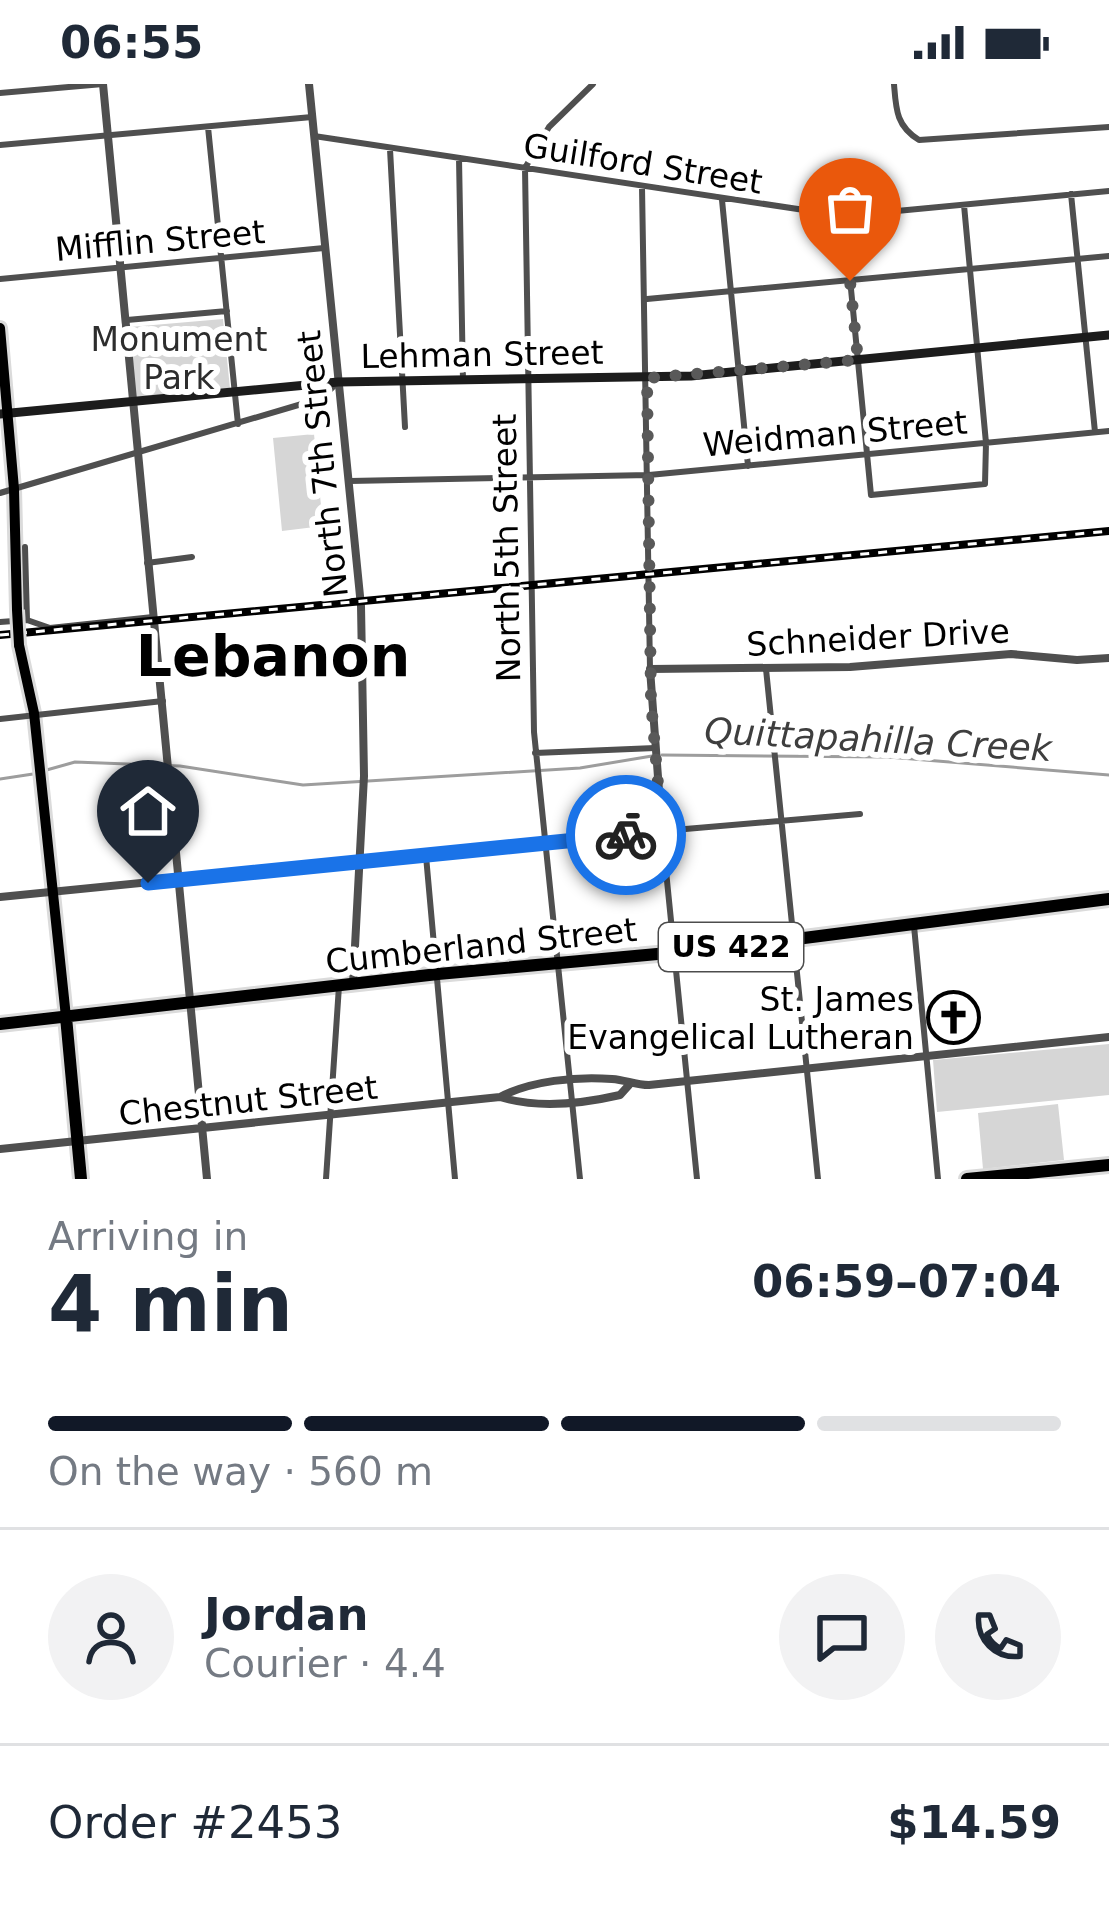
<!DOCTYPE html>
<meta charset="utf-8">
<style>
:root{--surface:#fff;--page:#f2f2f3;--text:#1f2937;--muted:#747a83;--line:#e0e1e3;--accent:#111827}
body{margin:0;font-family:"DejaVu Sans",sans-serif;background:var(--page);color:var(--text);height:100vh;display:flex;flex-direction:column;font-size:45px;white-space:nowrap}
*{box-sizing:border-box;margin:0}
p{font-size:39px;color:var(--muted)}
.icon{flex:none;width:66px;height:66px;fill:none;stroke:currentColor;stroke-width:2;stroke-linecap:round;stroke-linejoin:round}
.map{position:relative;height:1095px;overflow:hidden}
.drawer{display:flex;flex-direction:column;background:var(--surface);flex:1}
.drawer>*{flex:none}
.pin{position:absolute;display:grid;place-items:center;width:102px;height:102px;color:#fff;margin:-123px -51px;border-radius:50% 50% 50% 0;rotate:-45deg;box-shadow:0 0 12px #0007}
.pin .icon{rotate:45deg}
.courier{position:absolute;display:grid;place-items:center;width:120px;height:120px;margin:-60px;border:9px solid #1a73e8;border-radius:50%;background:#fff;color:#222;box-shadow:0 3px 15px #0007}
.headline em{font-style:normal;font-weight:700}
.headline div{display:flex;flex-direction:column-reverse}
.headline{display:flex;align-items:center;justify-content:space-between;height:204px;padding:0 48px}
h1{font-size:78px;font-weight:700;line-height:90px}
.bar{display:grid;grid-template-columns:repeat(4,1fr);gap:18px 12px;align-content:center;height:144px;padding:0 48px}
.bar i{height:15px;border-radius:9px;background:var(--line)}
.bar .active{background:var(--accent)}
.bar p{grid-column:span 4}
.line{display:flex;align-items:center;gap:30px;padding:0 48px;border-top:3px solid var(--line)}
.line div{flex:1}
.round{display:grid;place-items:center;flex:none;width:126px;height:126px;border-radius:63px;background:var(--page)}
.status{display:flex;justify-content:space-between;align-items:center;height:84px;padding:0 60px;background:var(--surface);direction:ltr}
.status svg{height:33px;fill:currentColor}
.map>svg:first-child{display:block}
.green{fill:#d6d6d6}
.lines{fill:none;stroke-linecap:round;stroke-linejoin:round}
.stream{stroke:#9d9d9d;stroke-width:3}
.primary-casing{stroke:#dbdbdb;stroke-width:16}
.trunk-casing{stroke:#dbdbdb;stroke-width:18}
.minor{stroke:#4f4f4f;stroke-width:6}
.tertiary{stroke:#4f4f4f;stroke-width:8}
.secondary{stroke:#1c1c1c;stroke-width:9}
.primary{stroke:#000;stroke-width:10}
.trunk{stroke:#000;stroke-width:12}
.rail-casing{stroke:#000;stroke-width:8}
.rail{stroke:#fff;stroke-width:3;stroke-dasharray:9;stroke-linecap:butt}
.primary-bridge-casing{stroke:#dbdbdb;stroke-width:16;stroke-linecap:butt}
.primary-bridge{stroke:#000;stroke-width:10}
.done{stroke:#595959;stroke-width:12;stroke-dasharray:0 21.6}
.route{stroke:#1a73e8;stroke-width:15}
.labels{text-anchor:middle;stroke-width:12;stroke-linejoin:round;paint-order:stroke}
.shield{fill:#fff;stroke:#4c4c4c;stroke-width:3}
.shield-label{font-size:30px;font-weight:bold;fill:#000}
.street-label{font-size:33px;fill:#000;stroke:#fff}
.park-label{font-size:33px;fill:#2d2d2d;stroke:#fff}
.poi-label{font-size:33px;fill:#000;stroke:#fff;text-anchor:end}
.water-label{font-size:36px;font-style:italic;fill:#3e3e3e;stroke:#fff}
.town-label{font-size:57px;font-weight:bold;fill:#000;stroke:#fff}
</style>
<div class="status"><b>06:55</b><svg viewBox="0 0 49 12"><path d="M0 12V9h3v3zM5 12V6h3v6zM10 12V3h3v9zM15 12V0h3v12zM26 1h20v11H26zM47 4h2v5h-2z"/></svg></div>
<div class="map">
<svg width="1109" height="1095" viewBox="0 0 1109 1095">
<rect width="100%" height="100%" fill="#fff"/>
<path class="green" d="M223,235L230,305L136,315L130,243Z
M314,350L323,442L282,447L273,354Z
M1109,960V1011L937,1028L933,976Z
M1058,1020L1064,1076L983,1085L978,1029Z"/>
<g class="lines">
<path class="stream" d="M662,671L888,673L1109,691
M43,687L75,678L180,682L303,701L580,684L652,672
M0,695L33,690"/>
<defs>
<path id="primary" d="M0,244L14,405L17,526
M19,561L34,629L66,933"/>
<path id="trunk" d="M66,933L81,1095
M0,940L438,890L734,863L1109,815
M967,1095L1109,1081"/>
</defs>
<use href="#primary" class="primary-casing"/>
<use href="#trunk" class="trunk-casing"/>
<path class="minor" d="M894,0C896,25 896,42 919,56L1109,43
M0,9L103,0
M208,43L238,340
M314,52L844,132L1109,107
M0,61L312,33
M390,65L405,343
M459,74L463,297
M642,103L650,585
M1071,110L1095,348
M722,116L748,382
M844,133L871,411L985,400L986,359L964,121
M0,195L324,164
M647,215L1109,172
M127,236L227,227
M350,397L649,391L1109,347
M0,409L322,314L336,300
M25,463L27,536
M147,479L192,473
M0,538L27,536L50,544L153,533
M766,585L818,1095
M0,635L163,617
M535,669L655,664
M426,772L455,1095
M914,842L938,1095
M326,1095L339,902
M580,1095L534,648L525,84L549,43L593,0
M697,1095L662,747L860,730"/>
<path class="tertiary" d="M103,0L207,1095
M309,0L361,522L364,692L353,900
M0,813L662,747L650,585L850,583L1011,570L1077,576L1109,574
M500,1013C530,997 577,992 612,995C626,996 635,1001 649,1001L1109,953
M0,1065L500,1013C538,1025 581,1020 620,1011L629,1001"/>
<path class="secondary" d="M0,330L338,298L691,292L1109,251"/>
<use href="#primary" class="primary"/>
<use href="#trunk" class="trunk"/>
<defs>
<path id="rail" d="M0,551L1109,447"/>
</defs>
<use href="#rail" class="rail-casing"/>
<use href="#rail" class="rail"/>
<defs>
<path id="primary-bridge" d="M17,526L19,561"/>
</defs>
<use href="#primary-bridge" class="primary-bridge-casing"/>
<use href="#primary-bridge" class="primary-bridge"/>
</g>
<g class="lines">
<path class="done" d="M626,751L662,747L651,617L647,294L858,276L850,197"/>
<path class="route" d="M148,799L626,751"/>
</g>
<defs>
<symbol id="church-ring" viewBox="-11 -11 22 22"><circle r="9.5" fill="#fff" stroke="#000" stroke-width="1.5"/><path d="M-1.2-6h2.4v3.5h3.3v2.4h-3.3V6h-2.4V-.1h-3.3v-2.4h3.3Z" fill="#000"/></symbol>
</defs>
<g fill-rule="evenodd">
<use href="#church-ring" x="924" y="904" width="59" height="59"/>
</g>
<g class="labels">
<rect class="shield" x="659" y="839" width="144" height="48" rx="9"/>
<g class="shield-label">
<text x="731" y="873">US 422</text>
</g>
<g class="street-label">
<text transform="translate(643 79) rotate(9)" y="12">Guilford Street</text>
<text transform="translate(160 156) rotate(-5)" y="12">Mifflin Street</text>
<text transform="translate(482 270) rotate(-1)" y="12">Lehman Street</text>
<text transform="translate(835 349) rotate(-5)" y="12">Weidman Street</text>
<text transform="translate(322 380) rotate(-96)" y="12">North 7th Street</text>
<text transform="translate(506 464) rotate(-91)" y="12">North 5th Street</text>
<text transform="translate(878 553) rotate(-3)" y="12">Schneider Drive</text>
<text transform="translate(481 861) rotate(-6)" y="12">Cumberland Street</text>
<text transform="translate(248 1016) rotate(-6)" y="12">Chestnut Street</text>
</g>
<g class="park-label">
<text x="179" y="267">Monument<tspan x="179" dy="38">Park</tspan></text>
</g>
<g class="poi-label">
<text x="914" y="927">St. James<tspan x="914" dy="38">Evangelical Lutheran</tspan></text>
</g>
<g class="water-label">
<text transform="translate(878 655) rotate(3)" y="13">Quittapahilla Creek</text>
</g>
<g class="town-label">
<text x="273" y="592">Lebanon</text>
</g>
</g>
</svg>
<div class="pin" style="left:850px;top:197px;background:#ea580c"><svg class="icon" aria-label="bag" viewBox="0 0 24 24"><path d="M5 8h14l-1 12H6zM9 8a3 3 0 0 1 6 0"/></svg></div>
<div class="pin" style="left:148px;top:799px;background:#1f2937"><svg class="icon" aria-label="home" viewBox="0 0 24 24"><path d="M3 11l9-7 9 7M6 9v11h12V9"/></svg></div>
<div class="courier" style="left:626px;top:751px"><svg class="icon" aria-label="bike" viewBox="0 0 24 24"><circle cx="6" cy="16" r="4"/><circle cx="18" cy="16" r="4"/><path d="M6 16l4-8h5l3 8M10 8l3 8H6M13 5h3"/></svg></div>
</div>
<section class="drawer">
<div class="headline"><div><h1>4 min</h1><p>Arriving in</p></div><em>06:59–07:04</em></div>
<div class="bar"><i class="active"></i><i class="active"></i><i class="active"></i><i></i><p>On the way · 560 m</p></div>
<div class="line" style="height:216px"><a class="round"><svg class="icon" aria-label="person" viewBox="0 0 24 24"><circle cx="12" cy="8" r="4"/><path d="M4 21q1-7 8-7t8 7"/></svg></a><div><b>Jordan</b><p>Courier · 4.4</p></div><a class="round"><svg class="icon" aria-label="chat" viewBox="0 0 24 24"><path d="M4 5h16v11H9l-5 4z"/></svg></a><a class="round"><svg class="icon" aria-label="phone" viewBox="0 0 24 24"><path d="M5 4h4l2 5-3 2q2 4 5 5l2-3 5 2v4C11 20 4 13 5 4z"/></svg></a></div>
<div class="line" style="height:156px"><div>Order #2453</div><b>$14.59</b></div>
</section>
